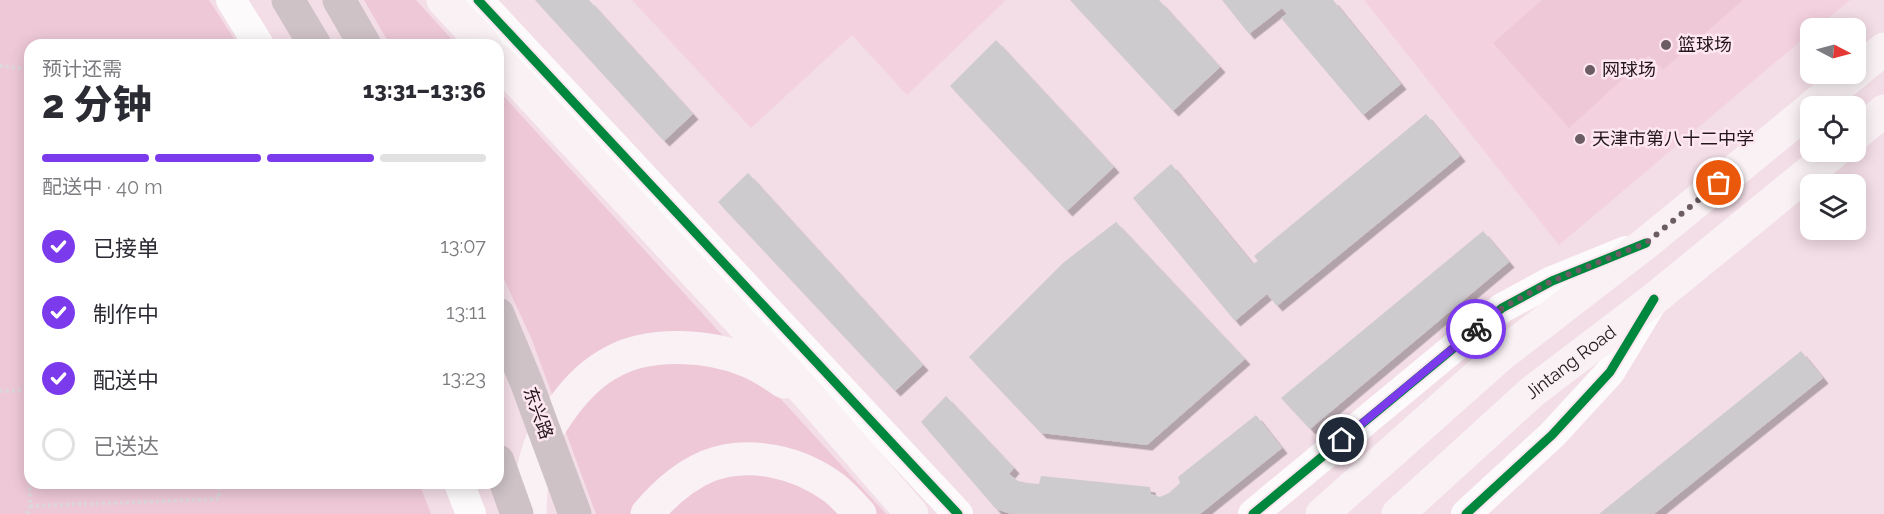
<!DOCTYPE html>
<html lang="zh">
<meta charset="utf-8">
<style>
:root{--surface:#fff;--page:#f2f2f3;--text:#2b2b33;--muted:#7c7c81;--line:#e1e1e2;--accent:#7c3aed}
body{margin:0;font-family:Raleway,"Noto Sans SC",sans-serif;background:var(--page);color:var(--text);height:100vh;display:flex;flex-direction:column;font-size:22px;white-space:nowrap}
*{box-sizing:border-box;margin:0}
p{font-size:20px;color:var(--muted)}
.icon{flex:none;width:33px;height:33px;fill:none;stroke:currentColor;stroke-width:2;stroke-linecap:round;stroke-linejoin:round}
.map{position:relative;flex:1;overflow:hidden}
.panel{position:absolute;left:24px;top:39px;width:480px;height:450px;display:flex;flex-direction:column;background:var(--surface);border-radius:18px;box-shadow:0 3px 15px #0003}
.panel>*{flex:none}
.needle{width:39px;rotate:96deg}
.buttons{position:absolute;left:1800px;top:18px;display:grid;gap:12px}
.buttons a{display:grid;place-items:center;width:66px;height:66px;border-radius:12px;background:var(--surface);box-shadow:0 3px 15px #0003;font-size:30px}
.pin{position:absolute;display:grid;place-items:center;width:51px;height:51px;color:#fff;margin:-26px;border:3px solid #fff;border-radius:50%;box-shadow:0 2px 6px #0007}
.courier{position:absolute;display:grid;place-items:center;width:60px;height:60px;margin:-30px;border:4px solid #7c3aed;border-radius:50%;background:#fff;color:#222;box-shadow:0 2px 8px #0007}
.overview em{font-style:normal;font-weight:800}
.overview div{display:flex;flex-direction:column-reverse}
.overview{display:flex;align-items:center;justify-content:space-between;height:102px;padding:0 18px}
h1{font-size:39px;font-weight:800;line-height:45px}
.bar{display:grid;grid-template-columns:repeat(4,1fr);gap:9px 6px;align-content:center;height:72px;padding:0 18px}
.bar i{height:8px;border-radius:4px;background:var(--line)}
.bar .current{background:var(--accent)}
.bar p{grid-column:span 4}
ol{padding:0 18px;list-style:none}
li{display:flex;align-items:center;gap:18px;height:66px}
li p{margin-inline-start:auto}
li .icon{padding:6px;border-radius:50%;background:var(--accent);color:#fff;stroke-width:4}
li:last-child{color:var(--muted)}
li i{width:33px;height:33px;border:3px solid var(--line);border-radius:50%}
.map>svg:first-child{display:block}
.built{fill:#f4d1df}
.green{fill:#eec8d7}
.building{fill:#cdcbce;filter:url(#shadow)}
.lines{fill:none;stroke-linecap:round;stroke-linejoin:round}
.path{stroke:#ddd7d9;stroke-width:4;stroke-dasharray:3 3;stroke-linecap:butt}
.street{stroke:#fdfafb;stroke-width:30}
.primary{stroke:#f9f1f4;stroke-width:33}
.highway{stroke:#cec2c6;stroke-width:33}
.cycleway-casing{stroke:#fee7f0;stroke-width:13}
.cycleway{stroke:#00873e;stroke-width:9}
.done{stroke:#6c5c63;stroke-width:6;stroke-dasharray:0 10.8}
.route{stroke:#7c3aed;stroke-width:8}
.poi-dot{fill:#6c5c63;stroke:#fee7f0;stroke-width:2}
.labels{text-anchor:middle;stroke-width:5;stroke-linejoin:round;paint-order:stroke}
.poi-label{font-size:18px;fill:#24171c;stroke:#fee7f0;text-anchor:start}
.street-label{font-size:18px;fill:#24171c;stroke:#fee7f0}
</style>
<div class="map">
<svg width="1884" height="514" viewBox="0 0 1884 514">
<defs>
<filter id="shadow"><feDropShadow dx="5.5" dy="5.5" stdDeviation="0" flood-color="#0004"/></filter>
</defs>
<rect width="100%" height="100%" fill="#f3dde6"/>
<path class="built" d="M632,0H1006L907,95L852,35L751,128Z
M1364,0H1850L1816,28H1810V33L1559,245Z"/>
<path class="green" d="M0,0H209L238,45H30V483H419L431,514H0Z
M364,0H416L457,45H390Z
M1542,0H1743L1663,70L1649,55L1569,128L1493,43Z
M498,90L886,514H596L532,340L498,266Z"/>
<path class="building" d="M535,0H589L693,114L664,141Z
M1070,0H1159L1220,67L1173,111Z
M1222,0H1333L1401,84L1363,115L1281,18L1287,14L1282,8L1249,34Z
M996,40L1114,167L1067,211L950,86Z
M1426,114L1460,156L1277,306L1267,294L1235,321L1133,198L1171,164L1253,264L1258,261L1254,256Z
M748,173L923,365L895,391L718,202Z
M1116,222L1245,359L1147,445L1041,433L969,357L1063,263Z
M1483,231L1509,262L1310,429L1281,398Z
M1801,351L1823,378L1654,514H1599Z
M946,396L1014,468L1009,474L1018,481L1028,483L1039,484L1041,476L1150,487L1151,494L1160,497L1169,493L1180,483L1178,477L1256,415L1282,448L1200,514H1011L996,509L921,422Z"/>
<g class="lines">
<path class="path" d="M0,66L30,69
M0,391L30,390
M30,506L219,499V483
M27,514L30,506V483"/>
<path class="street" d="M231,0L259,45
M478,0L958,514
M459,483L471,514
M1253,514L1502,308L1552,281L1626,251
M1466,514L1552,435L1610,372L1653,301"/>
<g class="primary">
<path d="M443,0L485,45"/>
<path d="M498,60L811,398L912,514"/>
<path d="M1856,72L1884,49"/>
<path d="M1813,106L1854,74"/>
<path d="M1856,134L1884,111"/>
<path d="M530,514C531,494 531,474 537,455C541,438 553,421 563,407C576,389 594,371 614,361C651,341 710,345 748,361C761,366 772,374 784,382"/>
<path d="M647,514C663,495 684,476 708,466C749,450 799,462 834,488C843,495 852,505 860,514"/>
<path d="M1322,514L1501,355L1646,243L1810,109"/>
<path id="s1" d="M1398,514L1532,392L1654,299L1834,152"/>
</g>
<path class="highway" d="M288,0L315,45
M339,0L365,45
M498,314L527,384L575,514
M498,461L517,514"/>
<defs>
<path id="cycleway" d="M478,0L958,514
M1253,514L1502,308L1552,281L1646,243
M1466,514L1552,435L1610,372L1654,299"/>
</defs>
<use href="#cycleway" class="cycleway-casing"/>
<use href="#cycleway" class="cycleway"/>
</g>
<g class="lines">
<path class="done" d="M1476,329L1502,308L1552,281L1646,243L1719,183"/>
<path class="route" d="M1342,440L1476,329"/>
</g>
<g class="poi-dot">
<circle cx="1666" cy="45" r="6"/>
<circle cx="1590" cy="70" r="6"/>
<circle cx="1580" cy="139" r="6"/>
</g>
<g class="labels">
<g class="poi-label">
<text x="1678" y="51">篮球场</text>
<text x="1602" y="76">网球场</text>
<text x="1592" y="145">天津市第八十二中学</text>
</g>
<g class="street-label">
<text dy="6" stroke="none"><textPath href="#s1" startOffset="230">Jintang Road</textPath></text>
<text transform="translate(538 413) rotate(70)" y="6">东兴路</text>
</g>
</g>
</svg>
<div class="buttons">
<a><svg class="needle" viewBox="-14 -14 28 28"><path d="M0-13l5 13h-10z" fill="#e53935"/><path d="M0 13l5-13h-10z" fill="#7c7c81"/></svg></a>
<a><svg class="icon" aria-label="locate" viewBox="0 0 24 24"><circle cx="12" cy="12" r="6"/><path d="M12 2v4M12 18v4M2 12h4M18 12h4"/></svg></a>
<a><svg class="icon" aria-label="layers" viewBox="0 0 24 24"><path d="M12 4l9 5-9 5-9-5zM3 14l9 5 9-5"/></svg></a>
</div>
<div class="pin" style="left:1719px;top:183px;background:#ea580c"><svg class="icon" aria-label="bag" viewBox="0 0 24 24"><path d="M5 8h14l-1 12H6zM9 8a3 3 0 0 1 6 0"/></svg></div>
<div class="pin" style="left:1342px;top:440px;background:#1f2937"><svg class="icon" aria-label="home" viewBox="0 0 24 24"><path d="M3 11l9-7 9 7M6 9v11h12V9"/></svg></div>
<div class="courier" style="left:1476px;top:329px"><svg class="icon" aria-label="bike" viewBox="0 0 24 24"><circle cx="6" cy="16" r="4"/><circle cx="18" cy="16" r="4"/><path d="M6 16l4-8h5l3 8M10 8l3 8H6M13 5h3"/></svg></div>
<section class="panel">
<div class="overview"><div><h1>2 分钟</h1><p>预计还需</p></div><em>13:31–13:36</em></div>
<div class="bar"><i class="current"></i><i class="current"></i><i class="current"></i><i></i><p>配送中 · 40 m</p></div>
<ol>
<li><svg class="icon" aria-label="check" viewBox="0 0 24 24"><path d="M5 12l5 5 9-10"/></svg>已接单<p>13:07</p></li>
<li><svg class="icon" aria-label="check" viewBox="0 0 24 24"><path d="M5 12l5 5 9-10"/></svg>制作中<p>13:11</p></li>
<li><svg class="icon" aria-label="check" viewBox="0 0 24 24"><path d="M5 12l5 5 9-10"/></svg>配送中<p>13:23</p></li>
<li><i></i>已送达</li>
</ol>
</section>
</div>
